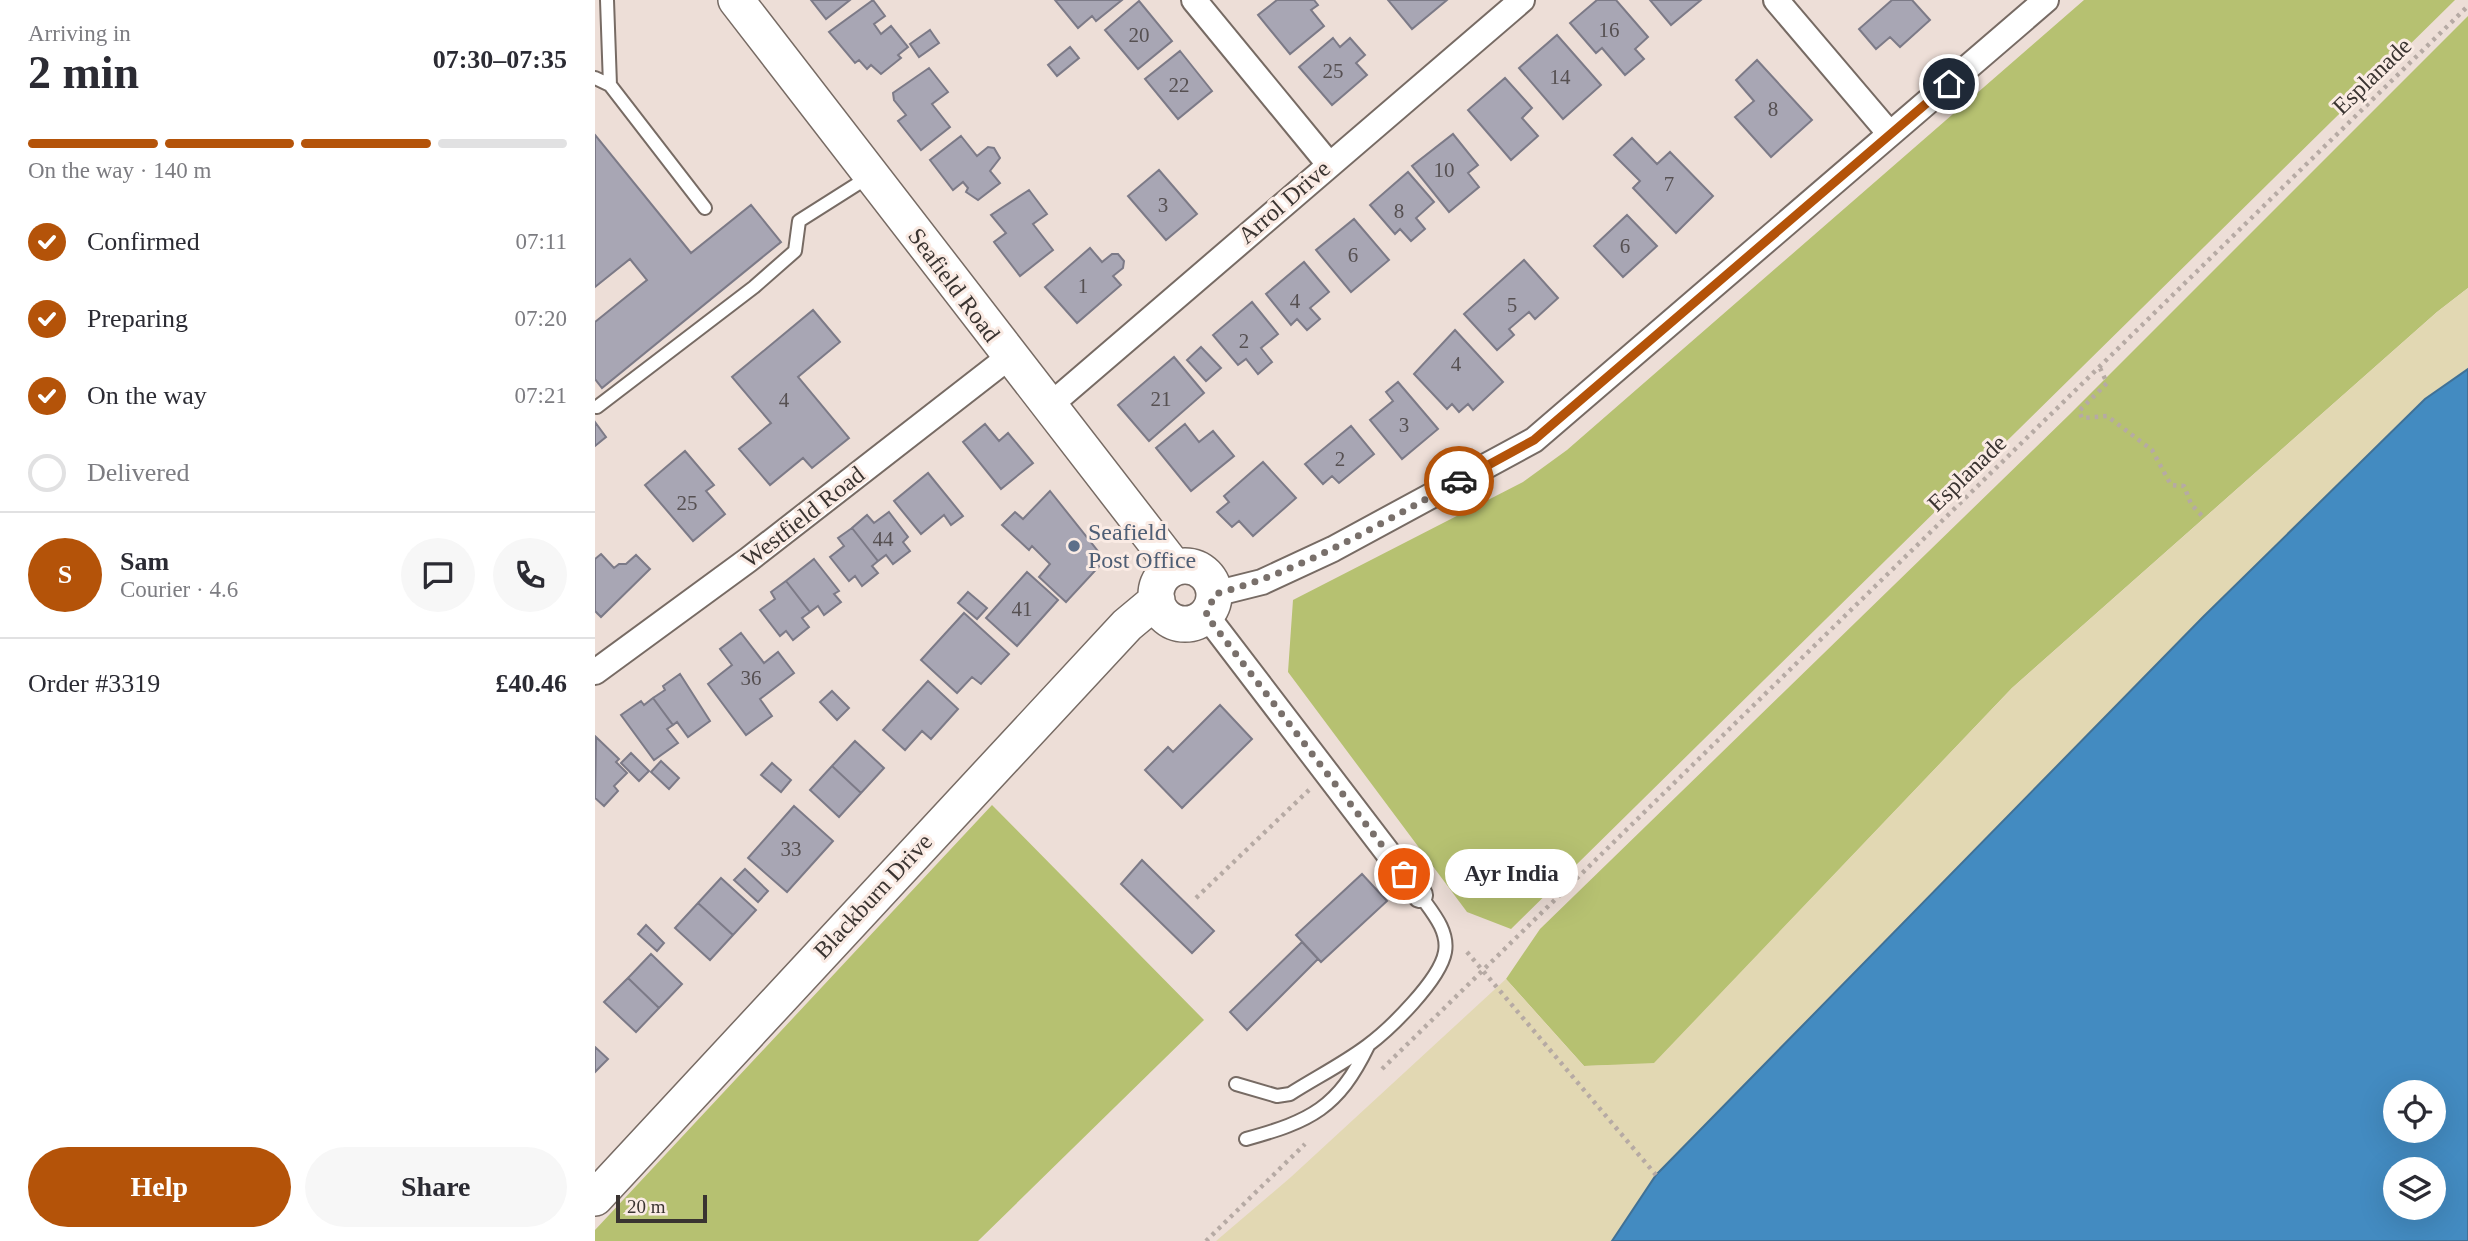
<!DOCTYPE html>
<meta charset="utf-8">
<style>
:root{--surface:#fff;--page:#f7f7f7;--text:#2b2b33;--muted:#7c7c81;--line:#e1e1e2;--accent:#b45309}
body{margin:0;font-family:"Times New Roman",serif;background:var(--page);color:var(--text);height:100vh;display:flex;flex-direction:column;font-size:26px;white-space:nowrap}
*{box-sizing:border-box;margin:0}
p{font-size:23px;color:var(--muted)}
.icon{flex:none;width:38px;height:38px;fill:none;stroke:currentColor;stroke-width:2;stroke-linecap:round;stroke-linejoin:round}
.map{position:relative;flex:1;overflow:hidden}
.details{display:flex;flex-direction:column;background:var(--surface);width:595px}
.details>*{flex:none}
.buttons{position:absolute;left:1788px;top:1080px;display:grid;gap:14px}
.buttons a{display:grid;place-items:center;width:63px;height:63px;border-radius:50%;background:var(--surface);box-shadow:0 7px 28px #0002;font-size:35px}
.scale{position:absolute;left:21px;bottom:18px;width:91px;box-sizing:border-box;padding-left:7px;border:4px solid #3a3431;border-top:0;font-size:19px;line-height:24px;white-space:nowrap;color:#3a3431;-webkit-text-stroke:5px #faebe4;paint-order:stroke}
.pin{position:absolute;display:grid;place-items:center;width:60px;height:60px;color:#fff;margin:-30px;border:4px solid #fff;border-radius:50%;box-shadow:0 2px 7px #0007}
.courier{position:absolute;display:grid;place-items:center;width:70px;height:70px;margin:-35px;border:5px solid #b45309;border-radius:50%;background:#fff;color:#222;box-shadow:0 2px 9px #0007}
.bubble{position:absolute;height:49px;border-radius:24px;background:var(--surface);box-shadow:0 7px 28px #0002;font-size:23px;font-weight:700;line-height:49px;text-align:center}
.overview em{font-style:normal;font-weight:700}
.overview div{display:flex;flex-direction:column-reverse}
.overview{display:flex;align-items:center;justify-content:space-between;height:119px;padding:0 28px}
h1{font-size:46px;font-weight:700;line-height:52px}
.bar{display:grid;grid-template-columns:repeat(4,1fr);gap:10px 7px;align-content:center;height:84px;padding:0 28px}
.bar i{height:9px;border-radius:5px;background:var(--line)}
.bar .on{background:var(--accent)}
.bar p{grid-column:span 4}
.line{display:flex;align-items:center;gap:18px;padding:0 28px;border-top:2px solid var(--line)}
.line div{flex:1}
.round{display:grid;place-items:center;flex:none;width:74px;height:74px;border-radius:37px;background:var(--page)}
ol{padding:0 28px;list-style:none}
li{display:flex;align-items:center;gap:21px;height:77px}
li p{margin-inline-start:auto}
li .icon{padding:7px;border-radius:50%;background:var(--accent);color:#fff;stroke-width:4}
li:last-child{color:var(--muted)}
li i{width:38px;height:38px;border:4px solid var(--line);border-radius:50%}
.cta{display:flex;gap:14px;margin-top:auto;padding:14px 28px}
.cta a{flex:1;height:80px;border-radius:42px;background:var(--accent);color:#fff;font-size:28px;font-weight:700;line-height:80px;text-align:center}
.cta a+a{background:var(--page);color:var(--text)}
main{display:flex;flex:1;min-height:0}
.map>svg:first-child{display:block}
.green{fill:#b6c171}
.sand{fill:#e2d8b3}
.water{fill:#438bc1;stroke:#407196;stroke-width:2;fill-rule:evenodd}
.building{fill:#a8a6b4;stroke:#7c7a87;stroke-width:2}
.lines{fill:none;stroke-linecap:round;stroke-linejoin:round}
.lane-casing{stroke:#776b64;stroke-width:16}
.street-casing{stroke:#776b64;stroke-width:28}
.secondary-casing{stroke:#776b64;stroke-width:38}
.path{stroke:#b6aaa4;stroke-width:4.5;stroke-dasharray:3.5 5;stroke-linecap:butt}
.lane{stroke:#fff;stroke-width:12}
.street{stroke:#fff;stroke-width:24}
.secondary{stroke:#fff;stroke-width:35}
.done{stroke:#79706b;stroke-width:7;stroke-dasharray:0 12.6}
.route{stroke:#b45309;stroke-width:9}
.service-dot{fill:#5c6f8a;stroke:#faebe4;stroke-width:2.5}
.labels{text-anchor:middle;stroke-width:6;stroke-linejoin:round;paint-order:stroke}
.number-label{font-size:21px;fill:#565052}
.street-label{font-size:24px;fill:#3a3431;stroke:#faebe4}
.service-label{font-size:24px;fill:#4e5e75;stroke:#faebe4;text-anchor:start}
</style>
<main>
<section class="details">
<div class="overview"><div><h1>2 min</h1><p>Arriving in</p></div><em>07:30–07:35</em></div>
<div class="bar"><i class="on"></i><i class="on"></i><i class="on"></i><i></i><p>On the way · 140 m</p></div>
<ol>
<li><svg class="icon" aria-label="check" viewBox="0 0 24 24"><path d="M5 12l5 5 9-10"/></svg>Confirmed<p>07:11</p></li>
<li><svg class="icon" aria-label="check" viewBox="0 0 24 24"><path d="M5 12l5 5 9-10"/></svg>Preparing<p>07:20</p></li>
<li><svg class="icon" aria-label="check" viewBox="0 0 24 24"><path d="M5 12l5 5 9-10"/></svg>On the way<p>07:21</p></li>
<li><i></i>Delivered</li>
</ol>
<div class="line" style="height:126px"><b class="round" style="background:var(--accent);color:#fff">S</b><div><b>Sam</b><p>Courier · 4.6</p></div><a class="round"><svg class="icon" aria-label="chat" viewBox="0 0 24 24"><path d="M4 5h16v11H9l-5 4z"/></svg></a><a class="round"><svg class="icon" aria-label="phone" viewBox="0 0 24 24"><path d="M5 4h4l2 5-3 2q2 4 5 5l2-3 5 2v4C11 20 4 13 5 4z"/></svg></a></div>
<div class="line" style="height:91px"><div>Order #3319</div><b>£40.46</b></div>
<div class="cta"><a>Help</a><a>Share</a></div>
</section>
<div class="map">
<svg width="1873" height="1241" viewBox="0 0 1873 1241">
<rect width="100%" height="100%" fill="#edded7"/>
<path class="green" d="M1489,0H1860L916,929L872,912L693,672L698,600L928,482L972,450Z
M1873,16V288L1842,312L1417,688L1059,1064L989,1066L911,979L945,929L1475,414Z
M397,805L609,1020L383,1241H0V1230Z"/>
<path class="sand" d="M1873,288V369L1829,399L1608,617L1061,1175L1017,1241H621L696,1177L911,979L989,1066L1059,1063L1417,688L1842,312Z"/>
<path class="water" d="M1873,369V1241H1017L1061,1175L1608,617L1830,399ZM1801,1092H1839V1130H1801ZM1801,1169H1839V1208H1801Z"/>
<path class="building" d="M216,0H255L231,19Z
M278,0L290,16L279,24L286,34L296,26L313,47L303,55L306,58L286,74L276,65L272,69L264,60L260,63L234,32Z
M460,0H527L501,21L497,16L483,28Z
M682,0H719L723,5L716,10L729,26L695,54L663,15Z
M793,0H852L817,29Z
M1002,0H1021L1053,37L1040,49L1049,59L1030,75L1007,48L1001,53L975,23Z
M1055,0H1106L1076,25Z
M1297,0H1317L1335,20L1305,47L1295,37L1281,49L1264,29Z
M544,1L577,41L543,69L510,30Z
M335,30L344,43L324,57L315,44Z
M962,35L1006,85L968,119L924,68Z
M738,38L745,47L755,38L770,55L761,63L772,75L737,105L704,67Z
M475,47L484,58L462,76L453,65Z
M585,51L617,91L583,119L550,79Z
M1162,60L1217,120L1176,157L1140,117L1159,101L1141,80Z
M334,68L353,92L337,104L355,127L326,150L303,121L311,115L299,100L298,93Z
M910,78L937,108L927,118L943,136L916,160L873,110Z
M858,134L883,165L873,173L884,187L854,212L817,166Z
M0,135L96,253L156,205L186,242L7,388L0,379V322L52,280L35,259L0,287Z
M366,136L382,156L393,147L399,148L405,158L395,171L405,183L383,200L371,192L373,188L368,182L358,190L335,160Z
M1037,138L1062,164L1075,152L1118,196L1081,233L1038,188L1045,181L1019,155Z
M564,170L602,214L571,240L533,196Z
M813,172L839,202L821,218L830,229L816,241L805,229L800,234L775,205Z
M434,190L452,214L438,224L458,250L425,276L399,242L411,233L396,215Z
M1032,215L1062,246L1028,277L999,246Z
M759,219L794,260L756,292L721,250Z
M495,248L507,262L517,254H523L529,261L528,268L518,276L526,285L482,323L450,287Z
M929,260L963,298L940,319L934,312L914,329L919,335L902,350L869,314Z
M709,262L734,292L715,308L725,319L712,330L702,319L696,325L671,294Z
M657,302L683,334L666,348L677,362L663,374L651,359L643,365L618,335Z
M218,310L245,342L203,377L254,438L217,468L208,458L175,485L144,449L176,423L137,377Z
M860,330L908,382L878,410L873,404L864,412L857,404L852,409L819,374Z
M606,347L626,368L611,381L592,360Z
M579,357L609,393L554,441L523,405Z
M803,382L843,429L807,459L775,420L798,401L791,392Z
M0,422L11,437L0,446Z
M390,424L404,441L413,433L438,463L406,489L368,442Z
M590,424L604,442L618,431L639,456L596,491L561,448Z
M756,426L779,454L744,483L737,476L728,484L710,464Z
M90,451L119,485L111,491L130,514L98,541L50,485Z
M668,462L701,498L658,536L644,521L637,527L622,512L634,502L629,496Z
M333,473L368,516L356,525L349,515L326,534L299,501Z
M455,491L510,560L471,602L444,577L455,564L437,546L434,550L407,525L420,512L428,519Z
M294,512L313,537L308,542L315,551L298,564L291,555L283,561L257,528L272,515L279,523Z
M257,528L283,561L277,566L283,573L267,586L260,576L254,581L235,557L249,546L243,538Z
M6,554L19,568L24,564H31L41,555L55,569L6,617L0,611V559Z
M219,559L244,591L239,594L246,602L229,615L223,606L215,612L191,581Z
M432,572L463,600L422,646L391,618Z
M191,581L215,612L207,618L214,627L198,640L191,631L185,636L165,610L180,599L176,592Z
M373,592L392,608L382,619L363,603Z
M369,613L414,654L386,684L377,677L362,693L326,660Z
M146,633L169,663L183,652L199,673L165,699L177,716L151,735L113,684L137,665L125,649Z
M85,674L115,721L93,737L82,722L78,725L58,698L70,690L68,686Z
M333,681L363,709L336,739L327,731L310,750L288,730Z
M237,691L254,708L242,720L225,702Z
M58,698L78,725L72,729L83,743L59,760L26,715L46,701L49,705Z
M625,705L657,739L587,808L550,770L573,747L578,752Z
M1,737L24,759L21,762L32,773L19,786L23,791L9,806L0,798Z
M260,741L289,768L266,793L237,766Z
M36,753L54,771L44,781L26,763Z
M66,761L84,778L74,789L56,772Z
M177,763L196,780L186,792L166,775Z
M237,766L266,793L244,817L215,790Z
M199,806L238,841L192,892L153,858Z
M547,860L619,931L597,953L526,884Z
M150,869L173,891L163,902L139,880Z
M767,874L792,901L726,962L701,935Z
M126,878L161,910L138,935L103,903Z
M103,903L138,935L115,960L80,928Z
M51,925L69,943L62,951L43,934Z
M707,942L723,959L652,1030L635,1012Z
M56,954L87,984L64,1008L33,978Z
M33,978L64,1008L41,1032L9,1002Z
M0,1047L13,1059L0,1072Z"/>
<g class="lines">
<defs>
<path id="lane" d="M12,0L15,85L110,208
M0,78L15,85
M2,407L159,287L200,251L204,221L275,176
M641,1084L682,1096L695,1094C720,1078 748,1064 772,1046C795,1029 845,980 850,952C854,930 836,911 825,895
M651,1139C716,1121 743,1108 773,1046"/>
<path id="street" d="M599,0L733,163
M1181,0L1295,134
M453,407L927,0
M619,594L667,582L738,549L939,440L1451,0
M611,615L825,895
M0,672L153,560L414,357"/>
<path id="secondary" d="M141,0L580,568
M561 595a29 29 0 1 1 58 0a29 29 0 1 1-58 0Z
M0,1198L532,625L562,600"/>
</defs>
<use href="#lane" class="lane-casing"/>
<use href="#street" class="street-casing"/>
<use href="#secondary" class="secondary-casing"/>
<path class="path" d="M1505,368L1512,383L1484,411L1487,418L1512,416L1557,450L1576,485L1589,486L1596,504L1609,518
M601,898L714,790
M872,952L1061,1175
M787,1069L1873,6
M611,1241L710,1144"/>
<use href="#lane" class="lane"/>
<use href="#street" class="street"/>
<use href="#secondary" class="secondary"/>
</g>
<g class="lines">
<path class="done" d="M809,874L611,615L620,594C708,571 784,524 864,481"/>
<path class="route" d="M864,481L939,440L1354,84"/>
</g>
<circle class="service-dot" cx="479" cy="546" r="7"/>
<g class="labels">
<g class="number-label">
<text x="1014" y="37">16</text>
<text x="544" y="42">20</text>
<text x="738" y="78">25</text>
<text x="965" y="84">14</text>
<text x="584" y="92">22</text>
<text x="1178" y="116">8</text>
<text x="849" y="177">10</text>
<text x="1074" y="191">7</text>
<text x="568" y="212">3</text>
<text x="804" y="218">8</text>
<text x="1030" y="253">6</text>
<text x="758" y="262">6</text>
<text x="488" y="293">1</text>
<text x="700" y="308">4</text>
<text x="917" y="312">5</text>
<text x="649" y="348">2</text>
<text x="861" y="371">4</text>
<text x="566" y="406">21</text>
<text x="189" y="407">4</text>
<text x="809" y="432">3</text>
<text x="745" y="466">2</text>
<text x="92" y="510">25</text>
<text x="288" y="546">44</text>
<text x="427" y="616">41</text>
<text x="156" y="685">36</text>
<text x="196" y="856">33</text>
</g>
<g class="street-label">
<text transform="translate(1777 76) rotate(-44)" y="8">Esplanade</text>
<text transform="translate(689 202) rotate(-41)" y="8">Arrol Drive</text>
<text transform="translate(359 285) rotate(53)" y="8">Seafield Road</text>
<text transform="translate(1372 473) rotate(-44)" y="8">Esplanade</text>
<text transform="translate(208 517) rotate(-38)" y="8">Westfield Road</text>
<text transform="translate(278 896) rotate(-47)" y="8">Blackburn Drive</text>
</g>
<g class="service-label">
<text x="493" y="540">Seafield<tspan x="493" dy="28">Post Office</tspan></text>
</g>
</g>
</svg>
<div class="buttons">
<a><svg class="icon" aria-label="locate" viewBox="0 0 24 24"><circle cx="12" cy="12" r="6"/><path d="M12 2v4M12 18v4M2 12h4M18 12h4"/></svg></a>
<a><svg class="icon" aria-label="layers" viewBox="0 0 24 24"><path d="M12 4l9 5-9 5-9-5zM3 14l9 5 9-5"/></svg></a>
</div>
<div class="scale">20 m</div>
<div class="pin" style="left:809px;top:874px;background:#ea580c"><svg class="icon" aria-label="bag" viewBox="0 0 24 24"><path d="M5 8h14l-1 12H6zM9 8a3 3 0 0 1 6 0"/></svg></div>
<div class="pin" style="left:1354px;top:84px;background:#1f2937"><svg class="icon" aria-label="home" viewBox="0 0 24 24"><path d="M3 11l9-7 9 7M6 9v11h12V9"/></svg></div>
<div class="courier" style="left:864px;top:481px"><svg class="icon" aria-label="car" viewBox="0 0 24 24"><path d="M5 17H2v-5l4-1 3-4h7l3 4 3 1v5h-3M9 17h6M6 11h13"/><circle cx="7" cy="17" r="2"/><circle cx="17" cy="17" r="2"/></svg></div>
<div class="bubble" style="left:850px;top:849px;width:133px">Ayr India</div>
</div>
</main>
